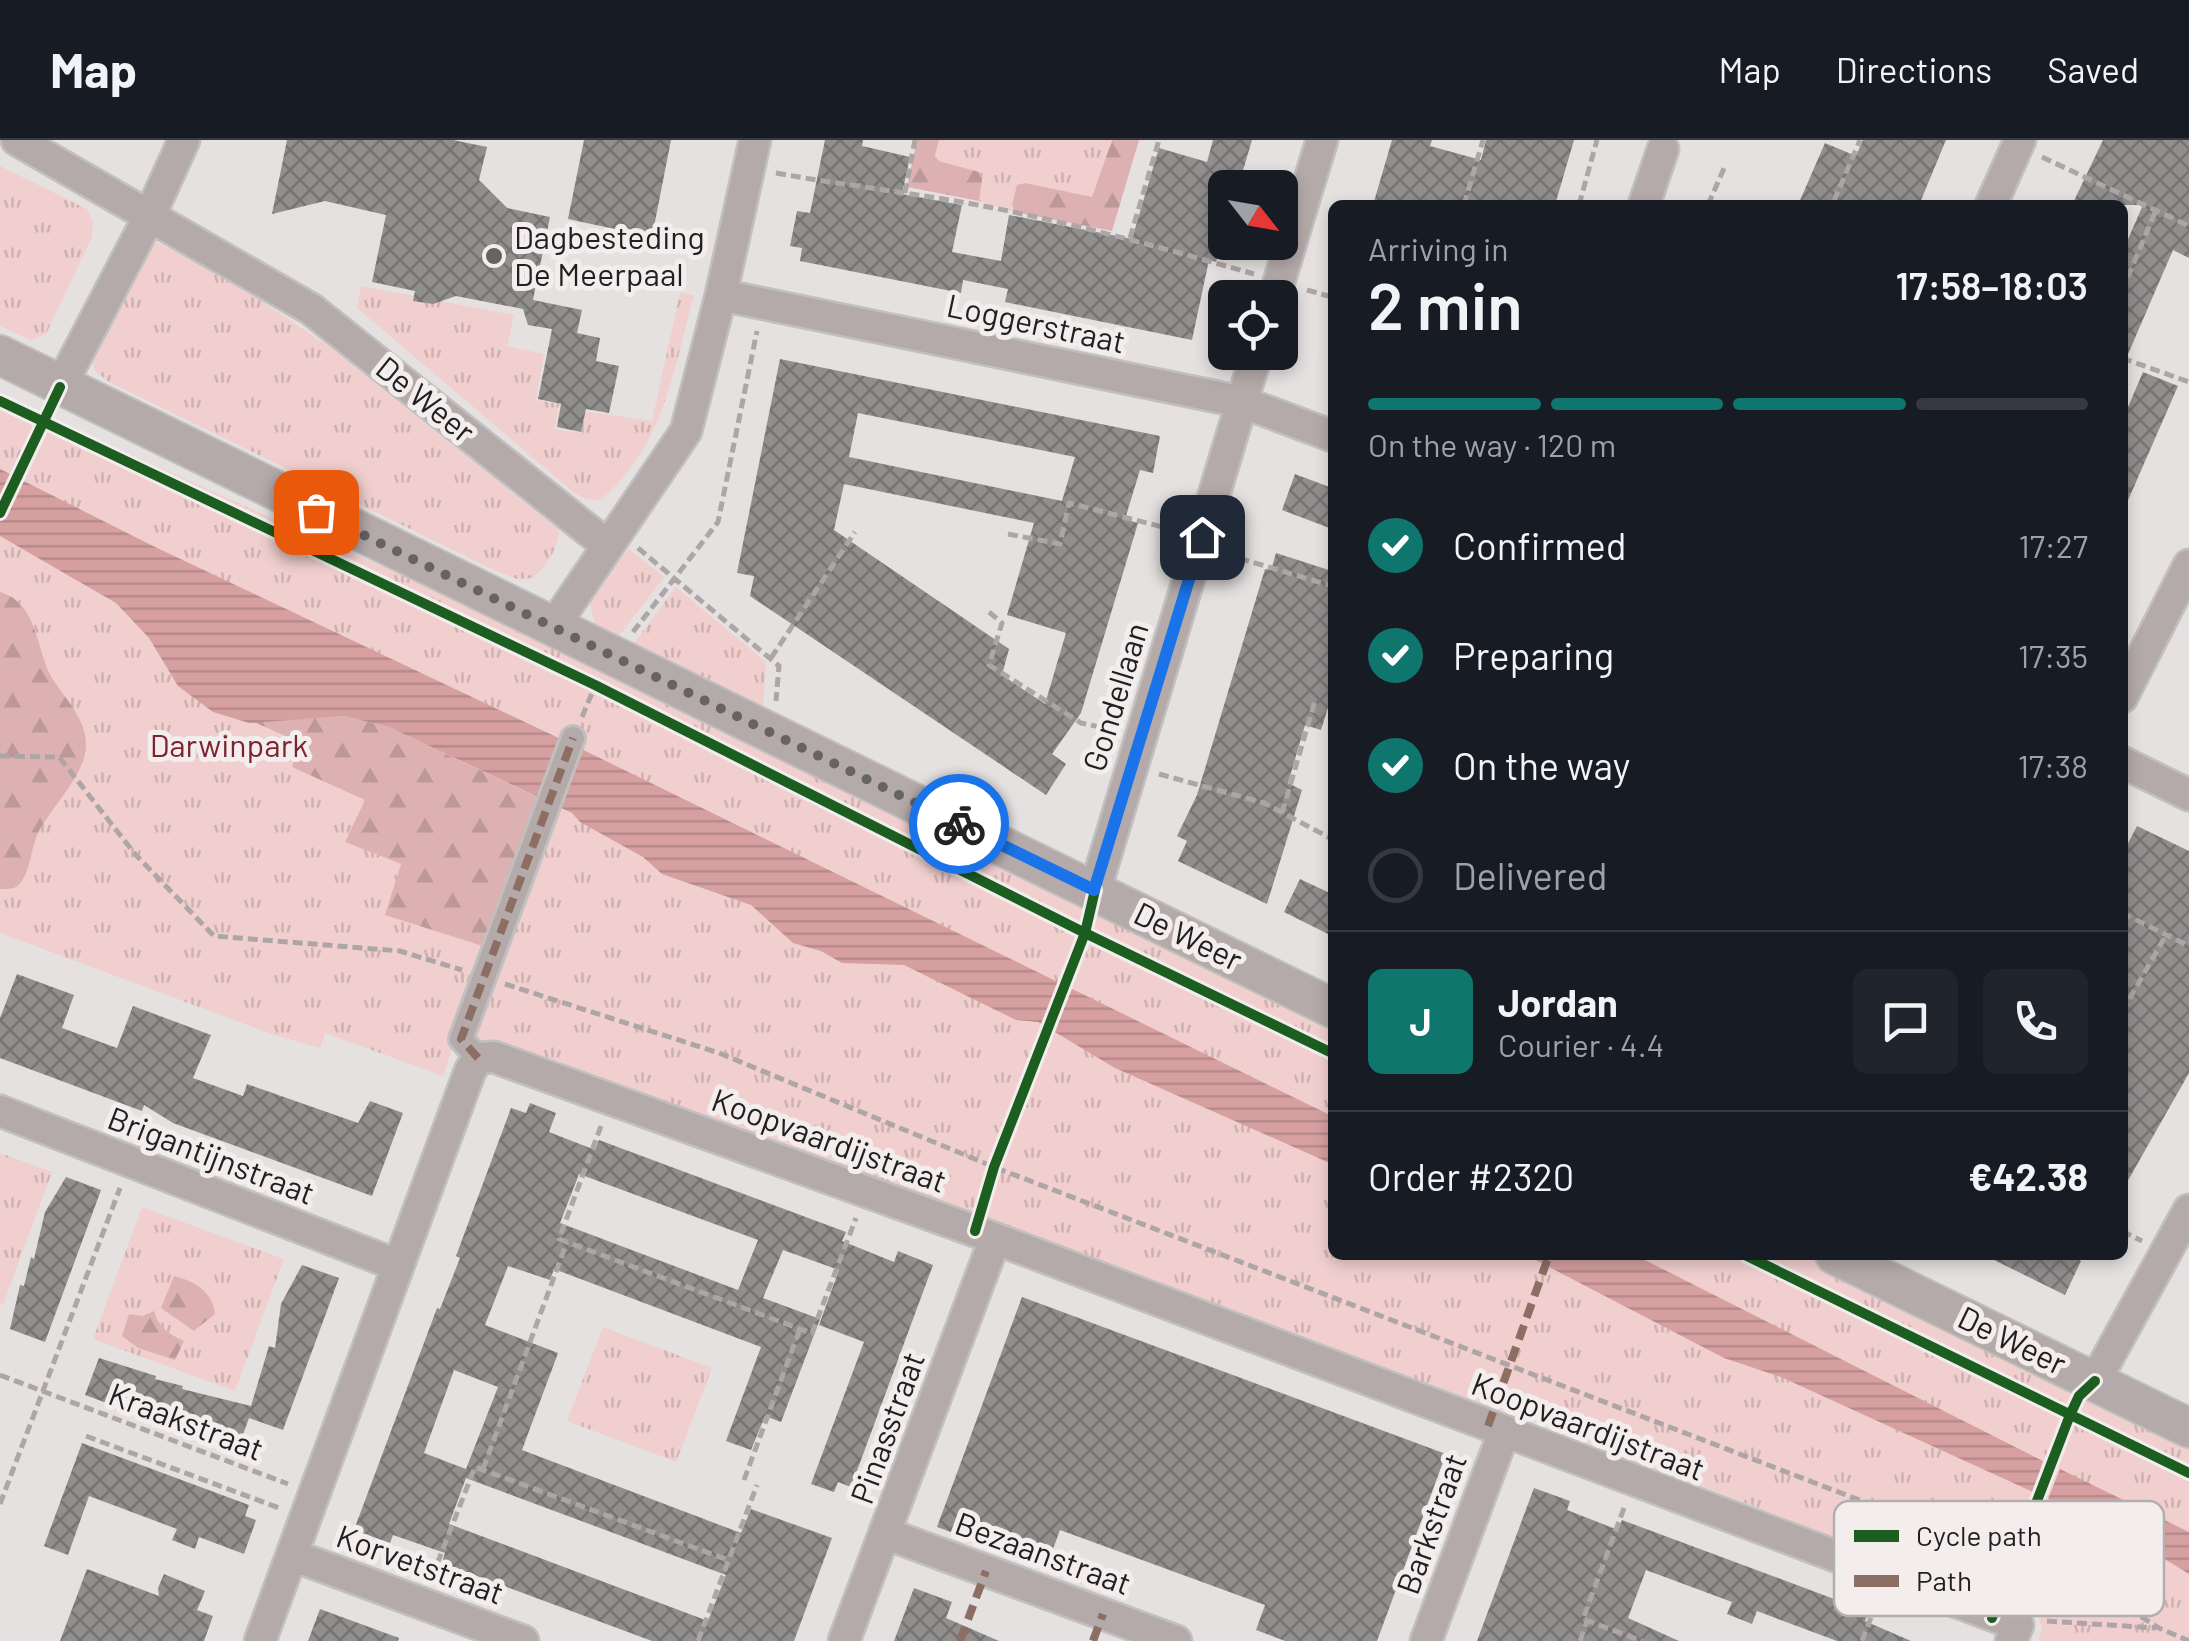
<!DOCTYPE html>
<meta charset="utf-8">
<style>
:root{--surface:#171b24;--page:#20242c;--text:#f1f3f6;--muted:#9ea1a6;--line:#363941;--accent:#0f766e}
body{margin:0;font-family:Barlow,sans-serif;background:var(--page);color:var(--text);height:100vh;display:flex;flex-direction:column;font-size:38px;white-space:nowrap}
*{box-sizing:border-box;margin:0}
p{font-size:32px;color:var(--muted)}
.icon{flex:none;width:55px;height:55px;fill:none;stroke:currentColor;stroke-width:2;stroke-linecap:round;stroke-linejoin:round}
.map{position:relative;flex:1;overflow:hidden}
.details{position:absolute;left:1328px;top:60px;width:800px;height:1060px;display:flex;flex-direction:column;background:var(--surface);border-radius:15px;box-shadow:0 5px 15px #0003}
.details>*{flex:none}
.needle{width:65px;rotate:121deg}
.buttons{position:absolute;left:1208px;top:30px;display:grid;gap:20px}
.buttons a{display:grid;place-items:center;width:90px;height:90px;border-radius:15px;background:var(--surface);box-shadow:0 5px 15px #0003;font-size:50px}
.pin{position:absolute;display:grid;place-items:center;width:85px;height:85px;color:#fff;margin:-42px;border-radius:20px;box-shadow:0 5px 15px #0006}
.courier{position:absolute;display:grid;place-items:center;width:100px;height:100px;margin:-50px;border:8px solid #1a73e8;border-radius:50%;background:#fff;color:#222;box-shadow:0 2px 12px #0007}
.headline em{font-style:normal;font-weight:600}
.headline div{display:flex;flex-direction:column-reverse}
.headline{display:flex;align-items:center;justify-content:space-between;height:170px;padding:0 40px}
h1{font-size:65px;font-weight:600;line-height:75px}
.bar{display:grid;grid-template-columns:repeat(4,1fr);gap:15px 10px;align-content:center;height:120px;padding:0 40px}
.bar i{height:12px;border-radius:8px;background:var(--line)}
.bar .current{background:var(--accent)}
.bar p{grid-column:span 4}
.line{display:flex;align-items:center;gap:25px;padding:0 40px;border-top:2px solid var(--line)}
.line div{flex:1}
.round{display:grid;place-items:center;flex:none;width:105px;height:105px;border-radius:15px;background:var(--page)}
ol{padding:0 40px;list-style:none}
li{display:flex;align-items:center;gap:30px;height:110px}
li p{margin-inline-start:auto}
li .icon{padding:10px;border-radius:50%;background:var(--accent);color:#fff;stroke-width:4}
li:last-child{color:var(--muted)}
li i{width:55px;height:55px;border:5px solid var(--line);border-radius:50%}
header{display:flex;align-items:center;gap:60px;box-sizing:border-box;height:140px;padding:0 50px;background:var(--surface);border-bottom:2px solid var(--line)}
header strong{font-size:48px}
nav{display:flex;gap:55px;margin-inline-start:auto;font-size:35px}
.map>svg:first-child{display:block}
.grass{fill:url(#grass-tufts)}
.forest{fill:url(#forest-firs)}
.water{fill:url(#water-rules)}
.building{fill:url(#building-cross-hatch);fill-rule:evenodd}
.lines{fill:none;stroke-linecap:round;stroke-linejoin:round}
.pedestrian-casing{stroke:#c1bfbf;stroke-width:28}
.minor-casing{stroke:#c1bfbf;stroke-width:35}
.tertiary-casing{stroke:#c1bfbf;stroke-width:42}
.path{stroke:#aea6a6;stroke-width:5;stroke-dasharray:10 5;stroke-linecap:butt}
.pedestrian{stroke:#b5aaaa;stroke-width:22}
.minor{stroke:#b5aaaa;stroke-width:30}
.tertiary{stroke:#b5aaaa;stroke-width:38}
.quiet{stroke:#8d6e63;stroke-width:8;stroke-dasharray:15 8;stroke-linecap:butt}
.cycleway-casing{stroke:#f3eded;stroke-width:16}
.cycleway{stroke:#1b5e20;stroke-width:10}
.done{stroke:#666363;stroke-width:10;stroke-dasharray:0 18}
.route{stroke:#1a73e8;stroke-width:12}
.poi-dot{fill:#666363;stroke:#f3eded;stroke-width:4}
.labels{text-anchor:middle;stroke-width:10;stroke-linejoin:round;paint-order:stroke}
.poi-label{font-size:32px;fill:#211f1f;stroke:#f3eded;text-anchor:start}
.street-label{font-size:32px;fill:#211f1f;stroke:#f3eded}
.park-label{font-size:32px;fill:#7e232d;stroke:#f3eded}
.key{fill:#f3eded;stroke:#b4afaf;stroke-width:2.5}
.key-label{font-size:28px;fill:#211f1f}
</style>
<header>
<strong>Map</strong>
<nav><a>Map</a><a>Directions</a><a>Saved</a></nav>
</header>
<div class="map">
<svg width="2189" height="1501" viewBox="0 0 2189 1501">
<defs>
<pattern id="grass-tufts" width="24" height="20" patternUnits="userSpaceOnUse" patternTransform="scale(2.5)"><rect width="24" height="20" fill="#f1cfcf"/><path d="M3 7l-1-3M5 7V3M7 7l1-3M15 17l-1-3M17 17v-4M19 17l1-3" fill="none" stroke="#ceb1b1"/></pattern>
<pattern id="forest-firs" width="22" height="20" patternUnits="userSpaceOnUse" patternTransform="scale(2.5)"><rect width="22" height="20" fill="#ddb1b2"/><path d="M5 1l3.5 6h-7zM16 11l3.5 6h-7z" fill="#bd9899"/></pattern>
<pattern id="water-rules" width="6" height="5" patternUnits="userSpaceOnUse" patternTransform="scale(2.5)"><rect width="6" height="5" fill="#d6a0a1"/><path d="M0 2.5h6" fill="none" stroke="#b7898a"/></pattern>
<pattern id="building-cross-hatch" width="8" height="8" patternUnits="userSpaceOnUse" patternTransform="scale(2.5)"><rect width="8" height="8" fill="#918e8e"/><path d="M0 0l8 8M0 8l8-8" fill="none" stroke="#767373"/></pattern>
</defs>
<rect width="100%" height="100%" fill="#e5e1e1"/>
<path class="grass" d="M939,0H1112L1092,58L1024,43L1017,46L1012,65L1015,72L979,61L983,33L939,21L935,17Z
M0,26L87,69L93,82L92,97L46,194L31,200L0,186Z
M157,102L219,133L330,207L559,390C557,411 548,423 533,438L517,439L496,431L109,242L95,231L90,215L144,115Z
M361,146L514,175L507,206L544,214L536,260L559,264L555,289L580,293L584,271L652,281L680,153L694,155C673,232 664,305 601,360L585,359L573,352L357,168Z
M0,255L289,386H295L616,534L1332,880V1115H1810L2189,1302V1501H2038L2042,1490L2038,1475L2007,1456L1992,1458L1504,1270L1484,1267L960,1071L469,896L455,901L443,936L325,893L320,908L277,896L0,793Z
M629,409L664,437L616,500L596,490L588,456Z
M676,447L766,522L763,570L631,507Z
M0,1013L52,1032L3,1165L0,1164Z
M142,1067L284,1119L235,1251L93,1199Z
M603,1187L712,1228L676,1322L567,1281Z"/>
<path class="forest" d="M917,0H939L935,16L939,21L983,33L979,61L907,47Z
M1112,0H1139L1112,91L1015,72L1012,65L1017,45L1025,43L1092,57Z
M0,452C40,464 35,512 54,541C69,564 93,586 84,618C77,642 51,669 39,691C31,706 31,729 21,742C16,750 8,749 0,749Z
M344,576L389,587L543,660L489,808L385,775L401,724L345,702L365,660L292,627L299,602L254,582Z
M174,1136C195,1141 213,1152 215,1174L194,1191L161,1168Z
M154,1171C159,1188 169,1194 184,1201L175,1220L138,1208L122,1196L129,1174L143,1176Z"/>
<path class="water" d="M0,329L153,406L565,601L1332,976V1024L1115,928L1038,882L1016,880L904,825L842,823L821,811L793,803L751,765L662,734L643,717L580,682L572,673L389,587L344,576L249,583L213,572L178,546L149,498L116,463L0,396Z
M1526,1115H1635L2043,1321L2033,1352L1781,1237L1724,1218Z
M2060,1329L2189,1392V1434L2121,1392L2048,1359Z"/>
<path class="building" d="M287,0H453L487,7L479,40L507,68L550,77L533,160L582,170L577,193L600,198L596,221L619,226L609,273L586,269L581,292L557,287L561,264L538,259L552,189L528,185L523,169L456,156L433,164L413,161L415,151L372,142L386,75L325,61L272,74Z
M584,0H671L652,97L568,79Z
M825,0H863L862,6L910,17L902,54L962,65L952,112L1001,121L1009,75L1132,99L1159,8L1207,22L1213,0H1252L1239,44L1225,40V91L1216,122L1209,120L1192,200L1005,162L1008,149L963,140L961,153L800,121L802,108L790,106L797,71L810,73Z
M1392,0H1432L1430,6L1481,20L1486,0H1574L1555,65H1373Z
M1863,0H1946L1919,65H1798L1825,3L1856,16Z
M2103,0H2189V118L2173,110L2122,228V113L2143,65H2072Z
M780,219L1160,296L1153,333L1140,330L1125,379L1138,383L1081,573L1052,614L1066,624L1046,655L750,456L754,436L737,433ZM858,273L1075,317L1062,361L849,317ZM844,344L1034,383L1007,475L1066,493L1045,564L1002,535L1009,509L834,390Z
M2143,232L2178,246L2122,374V281Z
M1295,334L1332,348V389L1282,370Z
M1276,413L1332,431V555L1321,590L1305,585L1288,643L1302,650L1267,764L1178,721L1187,701L1177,696L1197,655L1265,429L1271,430Z
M2137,686L2189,711V933L2122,1051V715Z
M1300,739L1332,754V796L1284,772Z
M17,834L74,855L62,888L117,908L133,866L211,895L193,938L243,956L247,944L358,983L370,961L403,973L372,1056L173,983L144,965L142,971L0,918V878Z
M530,963L556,973L549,992L595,1010L599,1000L846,1092L842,1101L894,1122L898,1111L933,1125L851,1347L838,1342L834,1352L811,1344L864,1202L819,1185L839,1130L783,1110L763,1158L820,1179L781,1282L765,1276L751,1310L726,1301L761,1207L554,1129L550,1140L508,1126L485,1185L558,1213L522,1310L741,1393L751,1369L832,1398L794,1501H652L442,1423L445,1413L393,1395L390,1403L354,1390L437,1168L440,1169L460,1118L456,1116L511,968L526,973ZM579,1034L758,1100L738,1150L560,1083ZM454,1230L498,1247L466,1329L424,1313ZM466,1338L726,1435L708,1481L449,1384Z
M66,1037L101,1050L45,1202L10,1189L20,1145L24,1146L31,1117L34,1119L45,1072Z
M1984,1115H2069L2081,1121L2065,1155Z
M302,1125L339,1138L283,1290L249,1278L237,1311L85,1255L99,1218L156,1236L155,1239L183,1246L182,1249L251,1266L269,1206L275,1208L281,1164Z
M1022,1157L1446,1314L1377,1501H1285L1256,1490L1265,1465L1060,1390L1051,1414L984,1389L979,1402L937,1387Z
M82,1303L249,1365L245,1376L256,1380L244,1414L199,1397L195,1409L172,1400L177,1389L89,1356L68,1415L44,1406Z
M1534,1348L1570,1361L1567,1370L1618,1390L1622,1380L1869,1472L1865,1481L1911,1501H1837L1757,1471L1752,1484L1727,1474L1732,1462L1646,1430L1628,1478L1679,1501H1477Z
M87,1429L159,1456L158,1448L164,1434L205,1451L197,1470L213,1476L204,1501H60Z
M914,1448L952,1462L946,1478L999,1501H894Z
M320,1469L399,1498L398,1501H308Z"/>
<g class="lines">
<defs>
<path id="pedestrian" d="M478,918L461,899L573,598"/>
<path id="minor" d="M17,0L311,169L608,406
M1644,65L1663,9
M1991,65L2020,0
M721,155L1242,262L1332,296
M1274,158L1322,0
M60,247L150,75L184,0
M553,487L686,291L721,155L755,0
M2122,557L2189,425
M2122,622L2189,655
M1095,750L1257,212
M0,971L397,1125
M2095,1241L2189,1070
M887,1394L1176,1501
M292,1415L523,1501
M260,1501L470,931L478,918L494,917L975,1091L2018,1485L2011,1501
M844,1501L995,1099
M1426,1501L1504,1292"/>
<path id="tertiary" d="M0,215L1332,868
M1835,1115L2189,1288"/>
</defs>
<use href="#pedestrian" class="pedestrian-casing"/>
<use href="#minor" class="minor-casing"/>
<use href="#tertiary" class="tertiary-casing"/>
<path class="path" d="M2042,17L2189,86
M776,33C819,41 861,46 904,53C1022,69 1139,101 1254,134
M905,53L915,0
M1834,61L1860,0
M1464,65L1483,0
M1579,65L1597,0
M1708,65L1725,26
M1130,98L1159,0
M1307,150L1332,157
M2122,151L2156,70
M2122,218L2189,242
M1008,394L1060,404L1069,363L1174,390
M638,408L779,526L776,561
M1225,414L1332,446
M989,472L1002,483L989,525L1081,583L1114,590
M633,492L718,382L757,191
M1332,505V502
M771,518L855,392
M582,577L597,541
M0,616L59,617L135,714L214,796L400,811L462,830
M1159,634L1264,663L1332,699
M1282,673L1315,561
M2122,773L2189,806
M505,844L719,913L994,1027L2015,1420L2118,1462L2159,1488L2189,1501
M2122,872L2166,795
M601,986L559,1099L800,1189L812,1193L856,1078
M2122,1091L2142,1101
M0,1235L288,1344
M86,1296L279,1368
M483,1329L567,1102
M744,1340L800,1189
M0,1364L120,1048
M1624,1368L1583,1479L1642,1501
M432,1437L475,1327L728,1420
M2047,1481L2156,1488
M698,1501L757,1345
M1580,1501L1587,1481
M1862,1501L1878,1459"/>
<use href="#pedestrian" class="pedestrian"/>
<use href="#minor" class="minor"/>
<use href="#tertiary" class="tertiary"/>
<path class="quiet" d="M478,918L461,899L573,598
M1488,1286L1549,1115
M960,1501L986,1431
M1093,1501L1103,1474"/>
<defs>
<path id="cycleway" d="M0,261L595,545L1085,793L1332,913
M0,373L60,247
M975,1091L994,1027L1085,793L1095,750
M1745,1115L2189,1333
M1992,1478L2070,1275L2079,1256L2095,1241"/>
</defs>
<use href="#cycleway" class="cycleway-casing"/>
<use href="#cycleway" class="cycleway"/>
</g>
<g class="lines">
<path class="done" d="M316,372L959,684"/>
<path class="route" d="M959,684L1094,750L1202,397"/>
</g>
<circle class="poi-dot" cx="494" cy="116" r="10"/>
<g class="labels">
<g class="poi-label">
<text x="514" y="109">Dagbesteding<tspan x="514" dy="37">De Meerpaal</tspan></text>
</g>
<g class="street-label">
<text transform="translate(1036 184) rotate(12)" y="11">Loggerstraat</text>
<text transform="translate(425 260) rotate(39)" y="11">De Weer</text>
<text transform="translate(1116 557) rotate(-73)" y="11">Gondellaan</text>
<text transform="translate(1188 797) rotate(26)" y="11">De Weer</text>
<text transform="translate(829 1001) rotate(20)" y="11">Koopvaardijstraat</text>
<text transform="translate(211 1016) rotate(21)" y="11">Brigantijnstraat</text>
<text transform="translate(2012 1201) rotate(26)" y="11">De Weer</text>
<text transform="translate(186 1282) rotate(21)" y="11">Kraakstraat</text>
<text transform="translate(1588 1287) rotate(21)" y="11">Koopvaardijstraat</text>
<text transform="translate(888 1288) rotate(-70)" y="11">Pinasstraat</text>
<text transform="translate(1432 1384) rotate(-70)" y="11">Barkstraat</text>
<text transform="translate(1043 1414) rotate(20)" y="11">Bezaanstraat</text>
<text transform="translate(420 1425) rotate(20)" y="11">Korvetstraat</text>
</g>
<g class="park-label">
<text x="229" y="617">Darwinpark</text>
</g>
</g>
<rect x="1834" y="1361" width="330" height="115" rx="15" class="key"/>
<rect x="1854" y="1390" width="45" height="12" fill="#1b5e20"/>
<rect x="1854" y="1435" width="45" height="12" fill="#8d6e63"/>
<g class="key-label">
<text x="1916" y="1406">Cycle path</text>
<text x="1916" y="1451">Path</text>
</g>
</svg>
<div class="buttons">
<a><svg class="needle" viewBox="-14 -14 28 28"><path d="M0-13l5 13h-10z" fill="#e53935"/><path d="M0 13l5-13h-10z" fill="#9ea1a6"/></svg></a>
<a><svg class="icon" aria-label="locate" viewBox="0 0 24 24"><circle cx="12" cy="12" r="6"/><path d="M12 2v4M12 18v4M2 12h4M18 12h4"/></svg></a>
</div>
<div class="pin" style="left:316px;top:372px;background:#ea580c"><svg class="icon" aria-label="bag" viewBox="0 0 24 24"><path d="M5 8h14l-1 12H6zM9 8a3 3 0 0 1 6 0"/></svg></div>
<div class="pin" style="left:1202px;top:397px;background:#1f2937"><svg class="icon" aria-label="home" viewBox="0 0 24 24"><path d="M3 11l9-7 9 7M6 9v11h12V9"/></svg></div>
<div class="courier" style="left:959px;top:684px"><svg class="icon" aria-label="bike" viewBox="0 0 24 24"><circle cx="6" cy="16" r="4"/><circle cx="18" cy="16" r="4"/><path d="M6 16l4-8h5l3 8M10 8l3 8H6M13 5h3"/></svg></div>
<section class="details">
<div class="headline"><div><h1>2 min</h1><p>Arriving in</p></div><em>17:58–18:03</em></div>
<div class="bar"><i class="current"></i><i class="current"></i><i class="current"></i><i></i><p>On the way · 120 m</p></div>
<ol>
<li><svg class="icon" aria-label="check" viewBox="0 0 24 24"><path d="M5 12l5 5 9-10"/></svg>Confirmed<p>17:27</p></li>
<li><svg class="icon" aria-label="check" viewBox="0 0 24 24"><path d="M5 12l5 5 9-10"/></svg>Preparing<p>17:35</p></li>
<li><svg class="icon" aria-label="check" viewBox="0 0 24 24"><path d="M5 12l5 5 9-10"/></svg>On the way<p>17:38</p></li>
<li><i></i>Delivered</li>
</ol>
<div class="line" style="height:180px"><b class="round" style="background:var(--accent);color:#fff">J</b><div><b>Jordan</b><p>Courier · 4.4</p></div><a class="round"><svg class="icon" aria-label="chat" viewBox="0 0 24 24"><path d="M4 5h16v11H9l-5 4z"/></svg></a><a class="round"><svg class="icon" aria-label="phone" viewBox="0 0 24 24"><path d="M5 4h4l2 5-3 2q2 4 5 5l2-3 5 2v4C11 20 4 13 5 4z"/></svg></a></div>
<div class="line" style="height:130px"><div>Order #2320</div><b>€42.38</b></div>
</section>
</div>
